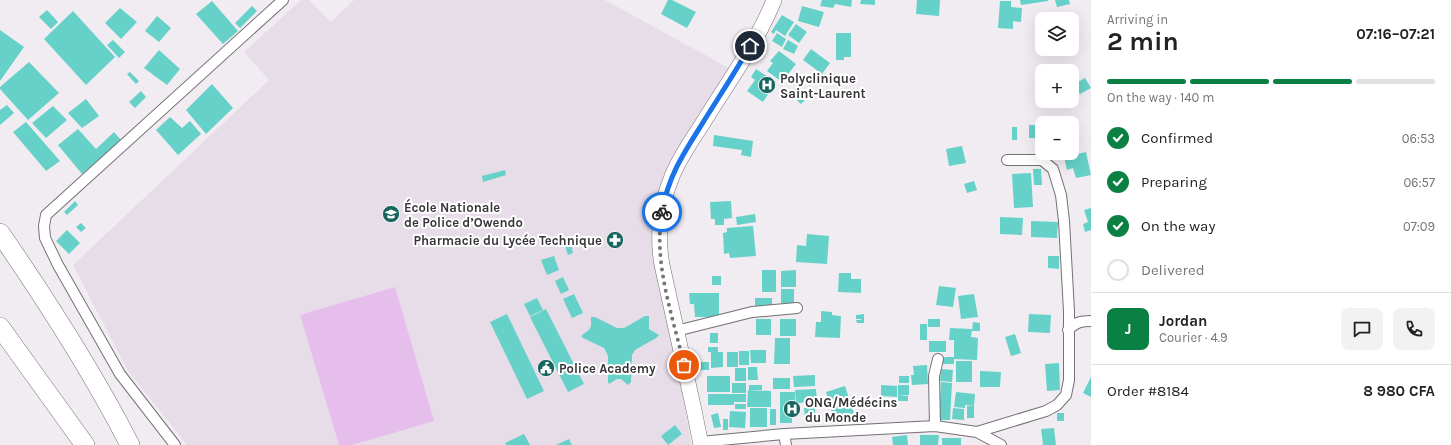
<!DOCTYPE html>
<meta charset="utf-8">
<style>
:root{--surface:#fff;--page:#f2f2f2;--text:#222;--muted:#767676;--line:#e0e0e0;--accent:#0b8043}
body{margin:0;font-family:Karla,sans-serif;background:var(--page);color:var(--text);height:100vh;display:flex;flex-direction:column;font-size:15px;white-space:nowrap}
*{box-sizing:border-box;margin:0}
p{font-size:13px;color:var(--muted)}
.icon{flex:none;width:22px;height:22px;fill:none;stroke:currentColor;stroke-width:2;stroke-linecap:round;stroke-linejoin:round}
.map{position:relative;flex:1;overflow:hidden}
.panel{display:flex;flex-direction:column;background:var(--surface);width:360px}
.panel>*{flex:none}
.tools{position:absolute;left:1035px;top:12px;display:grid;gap:8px}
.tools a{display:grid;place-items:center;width:44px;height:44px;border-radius:8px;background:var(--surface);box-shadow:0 4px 16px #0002;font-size:20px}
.pin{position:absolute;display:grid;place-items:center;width:34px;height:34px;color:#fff;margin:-17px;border:2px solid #fff;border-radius:50%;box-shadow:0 1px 4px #0007}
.courier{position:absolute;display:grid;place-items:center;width:40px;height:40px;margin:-20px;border:3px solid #1a73e8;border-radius:50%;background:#fff;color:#222;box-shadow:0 1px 5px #0007}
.summary em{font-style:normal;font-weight:700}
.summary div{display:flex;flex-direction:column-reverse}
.summary{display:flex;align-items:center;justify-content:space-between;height:68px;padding:0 16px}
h1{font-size:26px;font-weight:700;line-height:30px}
.bar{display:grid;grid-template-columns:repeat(4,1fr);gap:6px 4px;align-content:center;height:48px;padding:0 16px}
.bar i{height:5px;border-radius:3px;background:var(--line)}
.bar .on{background:var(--accent)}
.bar p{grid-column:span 4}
.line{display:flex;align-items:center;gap:10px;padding:0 16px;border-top:1px solid var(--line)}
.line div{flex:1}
.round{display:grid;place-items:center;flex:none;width:42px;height:42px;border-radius:8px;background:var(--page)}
ol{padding:0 16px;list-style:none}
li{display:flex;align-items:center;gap:12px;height:44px}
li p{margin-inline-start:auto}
li .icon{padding:4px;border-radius:50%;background:var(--accent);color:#fff;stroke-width:4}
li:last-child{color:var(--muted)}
li i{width:22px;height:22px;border:2px solid var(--line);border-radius:50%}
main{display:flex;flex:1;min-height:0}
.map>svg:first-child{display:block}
.built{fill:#e7dde9}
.green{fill:#e6beec}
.building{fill:#66d1c8}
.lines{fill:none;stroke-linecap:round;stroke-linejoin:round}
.street-casing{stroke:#747075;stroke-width:12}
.secondary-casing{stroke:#747075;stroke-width:16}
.highway-casing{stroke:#747075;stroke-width:20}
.street{stroke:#fff;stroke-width:10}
.secondary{stroke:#fff;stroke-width:15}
.highway{stroke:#fff;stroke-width:19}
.done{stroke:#787579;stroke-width:4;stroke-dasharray:0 7.2}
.route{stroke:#1a73e8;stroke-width:5}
.labels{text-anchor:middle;stroke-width:4;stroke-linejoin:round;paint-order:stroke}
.poi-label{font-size:13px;font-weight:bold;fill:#373538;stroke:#fff;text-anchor:start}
</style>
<main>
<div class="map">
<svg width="1091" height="445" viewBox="0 0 1091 445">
<rect width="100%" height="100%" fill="#f1ecf2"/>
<path class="built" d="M301,0H309L331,22L354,0H605L729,68L699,114L672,161L663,180L656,204L653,224V253L657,278L684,400L691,445H187L128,371L73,265L269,80L244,52Z"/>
<path class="green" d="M395,287L434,421L352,445H339L300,315Z"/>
<path class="building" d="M668,0H672L696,12L687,28L661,14Z
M822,0H852L851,7L835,4L833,8L820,6Z
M861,0H875V5L860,4Z
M917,0H940L939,16L916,14Z
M1020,0H1048V1L1021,5Z
M1055,0H1069L1070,4L1057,7Z
M212,1L238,31L223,44L196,14Z
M1000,1H1011V7L1022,8L1021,22L1013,21V29L998,28Z
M252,6L257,11L240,28L235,23Z
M802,6L824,12L819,27L798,21Z
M120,8L137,22L121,39L105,23Z
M47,10L58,22L51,29L39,17Z
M73,11L115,57L86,85L44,39Z
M782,15L794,22L785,36L776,30L774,34L771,32Z
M157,16L171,28L159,42L145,31Z
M796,24L807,32L799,43L788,35Z
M0,30L24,47L0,81Z
M777,33L786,39L782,47L772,41Z
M836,33H851V57H844V60H836Z
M113,40L125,52L119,58L107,45Z
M788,40L798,46L794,54L783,49Z
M811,49L830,63L822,74L803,60Z
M159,50L180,69L167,85L144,68Z
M779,51L796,64L782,82L767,71L773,63L770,61Z
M29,62L59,93L28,120L0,89V87Z
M756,69L776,82L763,102L747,91L755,80L751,77Z
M130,72L139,81L136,84L127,74Z
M1085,78L1091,88L1080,94L1074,84Z
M212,84L233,108L206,134L186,110Z
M796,88L807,98L801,104L790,94Z
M141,91L146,97L135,108L129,102Z
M86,99L99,116L82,128L68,113Z
M7,105L14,113L0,125V110Z
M53,106L67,120L46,138L32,123Z
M170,117L182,128L190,121L201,134L178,155L156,130Z
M26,122L60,161L46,171L13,132Z
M1029,125H1038L1039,138H1029Z
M1012,127H1017V140H1012Z
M78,129L96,149L114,132L121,140L82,174L58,145Z
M714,135L753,141L751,157L741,155L742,150L713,146Z
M962,146L966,163L949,166L946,149Z
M1086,152L1091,175L1076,178L1073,168L1067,170L1064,157Z
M1033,169H1041L1042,185H1034Z
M505,170L506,175L483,182L482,176Z
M1031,173L1033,207L1014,208L1012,174Z
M974,181L977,190L967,193L964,184Z
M75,201L78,205L67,215L64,212Z
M731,201L732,218L724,219V225H715V219H711L710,202Z
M1091,208V230L1085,232L1083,224L1088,222L1084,210Z
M755,214L756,222L737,225L736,217Z
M1000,217L1023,218L1022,235L1000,234Z
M1031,221L1058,222L1057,238L1031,237Z
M81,223L86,228L81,232L76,227Z
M753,226L756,256L730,258L729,253L724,254L723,233L727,232V228Z
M67,230L80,243L69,254L56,241Z
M807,234L829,236L827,264L796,262L797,245L806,246Z
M571,244L573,253L568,255L565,246Z
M554,256L559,270L547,275L541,260Z
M1048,256H1059V269L1048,268Z
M762,270H776V292H762Z
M796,270V287H781V271Z
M839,273H851V279H861V293L838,292Z
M712,276H721V285H712Z
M563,277L569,290L561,294L555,281Z
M939,286L956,288L953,307L936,305Z
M781,289H794V303H781Z
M689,293H719V317H695L694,304H690Z
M574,294L583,313L572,318L563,299Z
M974,294L978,317L961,319L958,296Z
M537,298L543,310L530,316L524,304Z
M755,298H772V308H755Z
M546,309L584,384L568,392L530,317Z
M821,311L832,312V315L841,316L840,338L815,337L816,322H821Z
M507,314L544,391L527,399L490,322Z
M864,314V323H857L856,320H861V319H856V315Z
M1029,314L1051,315L1050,333L1028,332Z
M645,316H649V329L659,335L656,338L635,350L632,355L631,382L628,385L621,379H617L609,384L608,382V356L604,348L583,338L581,336L589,330L591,326V317H595L617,328H624Z
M756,319H771V335H756Z
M780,319H796V336H780Z
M928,319H940V327H928Z
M973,322L980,323V331H972Z
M920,324H927V340H920Z
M950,328L972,329L971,337L978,338L977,360L954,359V364H941V361L945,357H954V340H949Z
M710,333H718V343H710Z
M1015,334L1021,353L1011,356L1005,337Z
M775,338H790V364H774Z
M929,341H946V352H929Z
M708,347H718V352H723V367L711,368V352H708Z
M750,350H766V363H751Z
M739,351H749V365H739Z
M727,352H738V367H727Z
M956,361H972V382H956Z
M701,362H709V370H701Z
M1059,363L1060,390L1047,391L1045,364Z
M927,365L928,384L912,385L911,375H914L913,366Z
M748,367H757L758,380H748Z
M735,368H746V381H735Z
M941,369L953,370L952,382L940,381Z
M980,371L1001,372L1000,387H980Z
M815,375V386L794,387L793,376Z
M707,376H730V392H707Z
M899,376H909V383H899Z
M1091,377V397L1083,393Z
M773,378H790V389H773Z
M941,382L952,383L950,420H939Z
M732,383H746V393H732Z
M749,385H762V390H749Z
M881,385L897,386V397L881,396Z
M898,385H909V395L898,396Z
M845,386L855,417L835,423L826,392Z
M816,389L817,402L796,403L795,390Z
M748,390L771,391V407H747Z
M780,392H795V404H792V423H780Z
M956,392L975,394L974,406L965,405V408L954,407Z
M708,394H746V402H734V405H708Z
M898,396H908V401H898Z
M735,404H746V409H735Z
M967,406H974V418H967Z
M750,408H767V427H750Z
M804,408H815L816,422H805Z
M953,408L964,409V420L952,419Z
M770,409H776V425H770Z
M730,411L746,412L745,428L729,427Z
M718,413L721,427L714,428L711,415Z
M1057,413H1064V421H1057Z
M723,419H728V430H723Z
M675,425L682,434L668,445L661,436Z
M1054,428L1056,445H1043L1041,429Z
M524,434L530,445H506L505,443Z
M907,435L908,445H893L892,437Z
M920,435H939L938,445H920Z
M942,438H961V445H942Z
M569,439L572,445H556Z"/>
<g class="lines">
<defs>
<path id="street" d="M1068,330C1076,322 1081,321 1091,321
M676,331L752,312L797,308
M935,426L934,376L938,359
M977,432L1046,411L1057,405L1066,395L1069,380V311L1064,221L1061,195L1053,169L1042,160H1007
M784,434L786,445
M700,442L784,434L935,426L977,432L1001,445
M175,445L120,374L58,265L45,238L44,226L46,215L283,0"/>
<path id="secondary" d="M701,445L694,410L662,265C657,237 660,206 671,179C678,160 690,143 701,126C726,85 756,45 774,0"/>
<path id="highway" d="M0,233C47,301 92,371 130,445
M0,327L85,445"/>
</defs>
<use href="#street" class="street-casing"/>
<use href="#secondary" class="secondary-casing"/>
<use href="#highway" class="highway-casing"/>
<use href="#street" class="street"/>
<use href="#secondary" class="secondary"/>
<use href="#highway" class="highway"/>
</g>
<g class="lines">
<path class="done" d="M662,212C653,264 673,316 684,365"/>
<path class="route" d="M662,212C668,177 683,154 702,124C718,98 735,73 750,46"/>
</g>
<defs>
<symbol id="hospital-disc" viewBox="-11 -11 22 22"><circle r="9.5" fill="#18645f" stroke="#fff"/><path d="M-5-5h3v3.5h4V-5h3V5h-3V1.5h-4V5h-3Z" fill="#fff"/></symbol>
<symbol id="school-disc" viewBox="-11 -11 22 22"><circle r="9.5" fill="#18645f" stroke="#fff"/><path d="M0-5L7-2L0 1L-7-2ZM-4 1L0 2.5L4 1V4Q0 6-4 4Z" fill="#fff"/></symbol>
<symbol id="pharmacy-disc" viewBox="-11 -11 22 22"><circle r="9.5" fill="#18645f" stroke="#fff"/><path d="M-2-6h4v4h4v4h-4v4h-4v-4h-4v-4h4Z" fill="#fff"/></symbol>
<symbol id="civic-disc" viewBox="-11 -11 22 22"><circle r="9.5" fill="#18645f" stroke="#fff"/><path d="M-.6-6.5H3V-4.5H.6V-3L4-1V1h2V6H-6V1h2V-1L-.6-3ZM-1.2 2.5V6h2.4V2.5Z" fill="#fff"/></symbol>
</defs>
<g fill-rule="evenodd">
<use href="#hospital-disc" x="757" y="75" width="20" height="20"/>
<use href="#school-disc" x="381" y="204" width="20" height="20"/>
<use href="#pharmacy-disc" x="605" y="230" width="20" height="20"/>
<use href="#civic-disc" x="536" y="358" width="20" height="20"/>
<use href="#hospital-disc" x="782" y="399" width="20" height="20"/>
</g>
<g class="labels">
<g class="poi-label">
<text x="780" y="83">Polyclinique<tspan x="780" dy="15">Saint-Laurent</tspan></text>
<text x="404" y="212">École Nationale<tspan x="404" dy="15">de Police d’Owendo</tspan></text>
<text x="602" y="245" text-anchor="end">Pharmacie du Lycée Technique</text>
<text x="559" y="373">Police Academy</text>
<text x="805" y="407">ONG/Médécins<tspan x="805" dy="15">du Monde</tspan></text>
</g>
</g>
</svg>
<div class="tools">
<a><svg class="icon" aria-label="layers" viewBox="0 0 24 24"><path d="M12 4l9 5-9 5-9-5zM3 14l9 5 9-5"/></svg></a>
<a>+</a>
<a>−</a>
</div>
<div class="pin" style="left:684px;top:365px;background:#ea580c"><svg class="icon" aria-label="bag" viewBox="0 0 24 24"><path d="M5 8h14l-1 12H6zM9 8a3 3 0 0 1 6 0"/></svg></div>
<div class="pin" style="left:750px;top:46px;background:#1f2937"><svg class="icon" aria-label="home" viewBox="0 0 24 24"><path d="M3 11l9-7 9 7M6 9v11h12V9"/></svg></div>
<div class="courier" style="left:662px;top:212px"><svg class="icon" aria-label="bike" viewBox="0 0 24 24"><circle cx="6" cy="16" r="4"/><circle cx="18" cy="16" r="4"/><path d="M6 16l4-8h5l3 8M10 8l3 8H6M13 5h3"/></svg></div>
</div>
<section class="panel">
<div class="summary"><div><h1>2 min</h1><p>Arriving in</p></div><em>07:16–07:21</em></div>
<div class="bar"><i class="on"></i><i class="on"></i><i class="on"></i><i></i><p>On the way · 140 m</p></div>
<ol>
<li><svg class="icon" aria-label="check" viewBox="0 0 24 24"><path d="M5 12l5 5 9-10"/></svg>Confirmed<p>06:53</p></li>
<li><svg class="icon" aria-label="check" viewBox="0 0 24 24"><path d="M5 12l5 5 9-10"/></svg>Preparing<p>06:57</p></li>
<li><svg class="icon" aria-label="check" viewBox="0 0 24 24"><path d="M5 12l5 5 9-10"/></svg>On the way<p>07:09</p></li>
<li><i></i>Delivered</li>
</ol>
<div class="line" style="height:72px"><b class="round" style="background:var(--accent);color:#fff">J</b><div><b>Jordan</b><p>Courier · 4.9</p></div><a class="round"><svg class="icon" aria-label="chat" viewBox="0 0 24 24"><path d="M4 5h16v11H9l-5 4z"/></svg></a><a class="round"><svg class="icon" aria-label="phone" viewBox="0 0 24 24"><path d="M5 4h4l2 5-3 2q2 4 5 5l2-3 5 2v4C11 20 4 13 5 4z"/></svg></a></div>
<div class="line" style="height:52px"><div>Order #8184</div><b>8 980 CFA</b></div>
</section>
</main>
